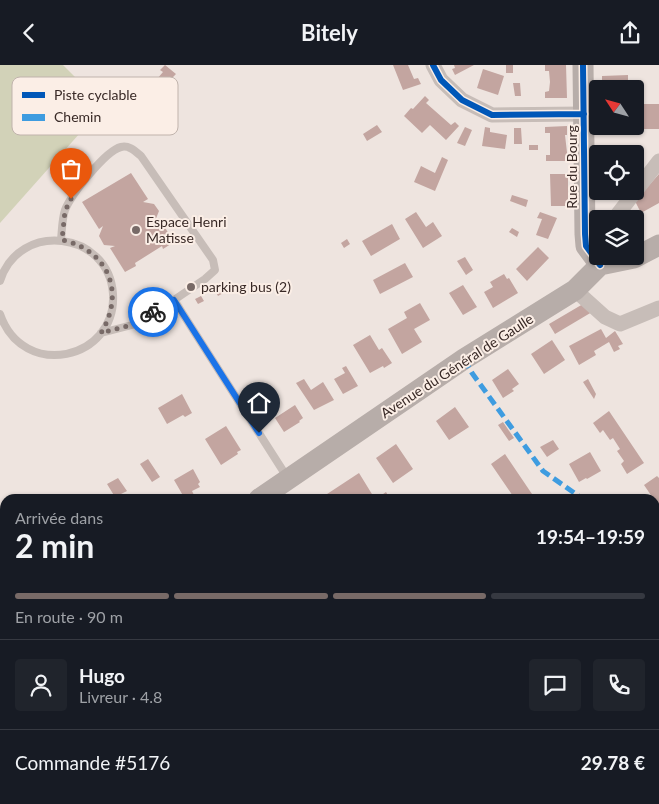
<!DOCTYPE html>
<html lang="fr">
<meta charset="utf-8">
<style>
:root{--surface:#171b24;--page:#20242c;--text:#f1f3f6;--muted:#9ea1a6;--line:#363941;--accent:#786a67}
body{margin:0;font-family:Lato,sans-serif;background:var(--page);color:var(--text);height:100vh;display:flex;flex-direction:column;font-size:19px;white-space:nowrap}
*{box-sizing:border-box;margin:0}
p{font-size:16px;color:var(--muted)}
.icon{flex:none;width:28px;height:28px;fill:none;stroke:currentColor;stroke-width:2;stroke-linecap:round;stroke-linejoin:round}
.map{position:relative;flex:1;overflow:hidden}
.details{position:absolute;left:0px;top:429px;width:660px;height:311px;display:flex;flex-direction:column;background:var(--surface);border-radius:15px 15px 0 0;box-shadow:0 1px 4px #0004}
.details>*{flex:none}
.needle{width:32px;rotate:306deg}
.tools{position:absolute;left:589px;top:15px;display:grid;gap:10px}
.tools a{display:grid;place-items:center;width:55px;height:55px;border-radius:5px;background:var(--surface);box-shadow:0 1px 4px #0004;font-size:25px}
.pin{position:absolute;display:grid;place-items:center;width:42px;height:42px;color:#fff;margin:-51px -21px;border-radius:50% 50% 50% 0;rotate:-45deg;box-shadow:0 0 5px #0007}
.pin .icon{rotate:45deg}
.courier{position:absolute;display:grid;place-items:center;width:50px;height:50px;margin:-25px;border:4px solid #1a73e8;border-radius:50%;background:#fff;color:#222;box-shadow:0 1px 6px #0007}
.head em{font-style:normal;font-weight:700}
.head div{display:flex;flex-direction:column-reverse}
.head{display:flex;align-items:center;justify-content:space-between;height:85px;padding:0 15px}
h1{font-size:32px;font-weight:700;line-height:38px}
.bar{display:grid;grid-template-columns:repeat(4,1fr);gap:8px 5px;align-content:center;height:60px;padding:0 15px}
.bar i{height:6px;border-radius:4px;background:var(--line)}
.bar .active{background:var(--accent)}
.bar p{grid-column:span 4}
.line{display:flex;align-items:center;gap:12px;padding:0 15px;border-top:1px solid var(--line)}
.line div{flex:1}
.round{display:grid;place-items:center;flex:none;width:52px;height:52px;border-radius:5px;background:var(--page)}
header{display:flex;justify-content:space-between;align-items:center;height:65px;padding:0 15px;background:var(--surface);font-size:22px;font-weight:700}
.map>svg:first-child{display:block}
.green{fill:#d2d2b8}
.building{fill:#c3a5a0}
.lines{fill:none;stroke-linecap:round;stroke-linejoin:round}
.lane{stroke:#c7bdb8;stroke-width:8}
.street{stroke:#c7bdb8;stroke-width:15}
.secondary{stroke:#b7ada9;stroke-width:21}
.quiet{stroke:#3e9ce0;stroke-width:5;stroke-dasharray:10 5;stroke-linecap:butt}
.cycleway-casing{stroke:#fbeee6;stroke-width:9}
.cycleway{stroke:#0057b8;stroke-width:6}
.done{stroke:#786a67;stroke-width:5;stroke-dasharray:0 9}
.route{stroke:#1a73e8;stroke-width:6}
.poi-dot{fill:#786a67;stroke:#fbeee6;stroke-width:2}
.labels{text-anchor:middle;stroke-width:4;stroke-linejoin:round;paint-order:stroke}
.street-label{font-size:14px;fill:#382926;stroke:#fbeee6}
.poi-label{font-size:14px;fill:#382926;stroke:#fbeee6;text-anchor:start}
.key{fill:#fbeee6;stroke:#c0b3ac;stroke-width:1}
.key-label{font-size:14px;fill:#382926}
</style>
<header><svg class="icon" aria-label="back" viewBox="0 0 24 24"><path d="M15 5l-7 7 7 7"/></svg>Bitely<svg class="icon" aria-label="share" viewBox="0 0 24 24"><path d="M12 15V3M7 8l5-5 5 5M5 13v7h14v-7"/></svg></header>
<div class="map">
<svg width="659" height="739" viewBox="0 0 659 739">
<rect width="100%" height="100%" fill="#eee4df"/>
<path class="green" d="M0,0H63L104,41L0,158Z
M655,723L659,730V739H278L276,735H655Z"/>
<path class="building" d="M165,0L176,9L171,14L176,18L159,39L145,28L163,7L160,5Z
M393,0H408L414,14L418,13L421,19L403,25Z
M454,0H474L455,10L452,4L455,3Z
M506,0H513V8H506Z
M545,0H566L567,33H545V27L549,26L550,17L549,6H545Z
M483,4L504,11L498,30L477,23Z
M628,10V24H602V11Z
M513,18H520L521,31H515Z
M425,31L429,35L426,38L451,60L455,57L459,61L446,75L430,60L422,68L404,51L411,43L413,44Z
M635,39H659V64H624V61H635Z
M377,60L382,67L367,76L363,69Z
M567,61V70H565L568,96H546V90H550V68H545V62Z
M465,62L472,65L465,81L457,78Z
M485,62L490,63V67L507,70L505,84L482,81Z
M514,63H521L522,79H514Z
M529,80H538V85H529Z
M442,92L448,95L435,126L414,117L421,101L435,108Z
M131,108L148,134L143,137L154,139L159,146L155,156L159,153L174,177L163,184L162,181L135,198L136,201L125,207L110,183L115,181L104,180L99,171L103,161L99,164L82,137Z
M550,109H568V141H551Z
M659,109V138L641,148L635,136Z
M512,130L528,135L526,142L510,136Z
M416,147L426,162L433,157L442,171L423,183L405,154Z
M540,147L557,153L548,174L536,170L542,154L537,153Z
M392,159L400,174L371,191L362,176Z
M512,163L519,167L517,172L509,167Z
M347,174L350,179L344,183L341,178Z
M538,182L549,193L527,216L516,204Z
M465,192L473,205L466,210L457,196Z
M405,198L413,212L380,229L373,215Z
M504,209L507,214L509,213L518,228L493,243L484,227L493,222L490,217Z
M463,220L477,242L463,250L449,228Z
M223,224L225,227L218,231L216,227Z
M201,231L204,236L198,239L195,234Z
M420,238L430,255L414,264L422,277L402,289L388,264L407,253L404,247Z
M583,239L592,247L555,269L549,259Z
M601,264L606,273L615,266L623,279L618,281L620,284L614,287L609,277L594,286L596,290L579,300L569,281Z
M370,270L379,285L382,283L392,298L384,303L383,301L370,308L353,280Z
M552,275L565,295L544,309L531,289Z
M346,301L358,321L343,329L334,314L345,308L342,303Z
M508,304L519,319L512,324L514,326L503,333L492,315Z
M304,314L311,325L323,317L334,335L314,345L296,318Z
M588,314L596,329L594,334L583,317Z
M182,329L192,348L185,352L183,350L167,359L158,343Z
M295,340L303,353L299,356L300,357L284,367L275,353Z
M455,342L469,362L449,375L436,356Z
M609,346L644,398L627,409L621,399L624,396L617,386L620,384L613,373L610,375L603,365L600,368L593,358Z
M503,357L514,373L509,376L498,360Z
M226,361L241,385L237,387L238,389L221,400L205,374Z
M553,375L559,384L547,392L540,382Z
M396,379L413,404L393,418L376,393Z
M590,387L601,406L587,414L586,413L579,417L569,399Z
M505,389L532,429L525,434H515L491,399Z
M148,394L160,412L152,417L140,399Z
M193,404L200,417L198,419L200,422L192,426L194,430L185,434L174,415Z
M359,408L375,434H325L324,431Z
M657,411L659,413V442L644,420Z
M118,413L127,426L115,432L107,419Z
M386,427L390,434H376Z
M5,441V453L1,451Z
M659,598V632L655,626V601Z
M0,724L5,735L9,739H0Z
M100,735H114L117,739H94Z
M178,735H207L201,739H181Z
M235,735H251L254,739H228Z
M285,735H306L301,739H288Z
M578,735H595L598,739H580Z
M603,735H651L653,739H605Z"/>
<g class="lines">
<path class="lane" d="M61,175C62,165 62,154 65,145C71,130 105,86 121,82C129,80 135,86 141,91L213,195L215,205L205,214L174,235L132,260L101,268
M0,216C19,155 109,166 113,229C117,295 23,316 0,249
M174,235L287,412"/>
<path class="street" d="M433,0L441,15L462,35L492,50L584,49
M614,154L659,96
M575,225L605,252L620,259L659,243
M655,505L659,516
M145,735L147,739"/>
<path class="secondary" d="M583,0L585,169L586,181L600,200
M259,434L464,294L575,225L600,200L634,193L659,180
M0,617L5,614"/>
<path class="quiet" d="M464,294L472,308L543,406L583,434"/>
<defs>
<path id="cycleway" d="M433,0L441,15L462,35L492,50L584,49
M583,0L585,169L586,181L600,200"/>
</defs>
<use href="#cycleway" class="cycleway-casing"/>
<use href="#cycleway" class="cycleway"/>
</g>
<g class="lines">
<path class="done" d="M71,134L65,146L62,175C108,185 126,227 101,268L132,260L153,247"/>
<path class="route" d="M153,247L174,235L259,368"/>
</g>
<g class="poi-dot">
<circle cx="136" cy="165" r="5"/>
<circle cx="191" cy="222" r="5"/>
</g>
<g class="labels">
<g class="street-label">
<text transform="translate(572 102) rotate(-90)" y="5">Rue du Bourg</text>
<text transform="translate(457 301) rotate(-33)" y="5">Avenue du Général de Gaulle</text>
</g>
<g class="poi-label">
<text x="146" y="162">Espace Henri<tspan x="146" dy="16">Matisse</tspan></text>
<text x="201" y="227">parking bus (2)</text>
</g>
</g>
<rect x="12" y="12" width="166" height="58" rx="8" class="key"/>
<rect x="22" y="27" width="23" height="6" fill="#0057b8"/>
<rect x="22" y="49" width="23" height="7" fill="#3e9ce0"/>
<g class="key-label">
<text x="54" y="35">Piste cyclable</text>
<text x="54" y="57">Chemin</text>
</g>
</svg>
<div class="tools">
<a><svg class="needle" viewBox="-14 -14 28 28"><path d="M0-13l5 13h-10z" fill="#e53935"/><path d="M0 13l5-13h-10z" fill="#9ea1a6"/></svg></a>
<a><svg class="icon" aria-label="locate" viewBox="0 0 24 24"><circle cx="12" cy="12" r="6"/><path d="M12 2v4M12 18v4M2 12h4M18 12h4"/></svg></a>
<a><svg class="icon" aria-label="layers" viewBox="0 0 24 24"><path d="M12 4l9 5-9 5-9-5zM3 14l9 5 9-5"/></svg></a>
</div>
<div class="pin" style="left:71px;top:134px;background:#ea580c"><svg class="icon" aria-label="bag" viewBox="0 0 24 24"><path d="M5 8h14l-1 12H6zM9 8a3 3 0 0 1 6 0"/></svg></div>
<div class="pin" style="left:259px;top:368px;background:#1f2937"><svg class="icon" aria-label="home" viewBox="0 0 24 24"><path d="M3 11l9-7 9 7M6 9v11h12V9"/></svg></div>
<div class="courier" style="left:153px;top:247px"><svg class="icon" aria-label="bike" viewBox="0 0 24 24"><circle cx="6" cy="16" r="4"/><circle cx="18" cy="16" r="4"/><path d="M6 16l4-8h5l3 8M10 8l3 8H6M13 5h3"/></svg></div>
<section class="details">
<div class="head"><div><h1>2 min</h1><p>Arrivée dans</p></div><em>19:54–19:59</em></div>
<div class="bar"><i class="active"></i><i class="active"></i><i class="active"></i><i></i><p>En route · 90 m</p></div>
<div class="line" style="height:90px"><a class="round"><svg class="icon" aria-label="person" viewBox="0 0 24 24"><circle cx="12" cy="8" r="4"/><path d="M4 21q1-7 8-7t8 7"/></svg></a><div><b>Hugo</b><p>Livreur · 4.8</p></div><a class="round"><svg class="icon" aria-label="chat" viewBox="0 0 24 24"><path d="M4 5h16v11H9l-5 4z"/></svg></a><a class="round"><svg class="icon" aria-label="phone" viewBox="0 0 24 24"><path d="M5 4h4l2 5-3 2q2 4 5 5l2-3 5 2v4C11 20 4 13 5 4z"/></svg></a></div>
<div class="line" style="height:65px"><div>Commande #5176</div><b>29.78 €</b></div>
</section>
</div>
